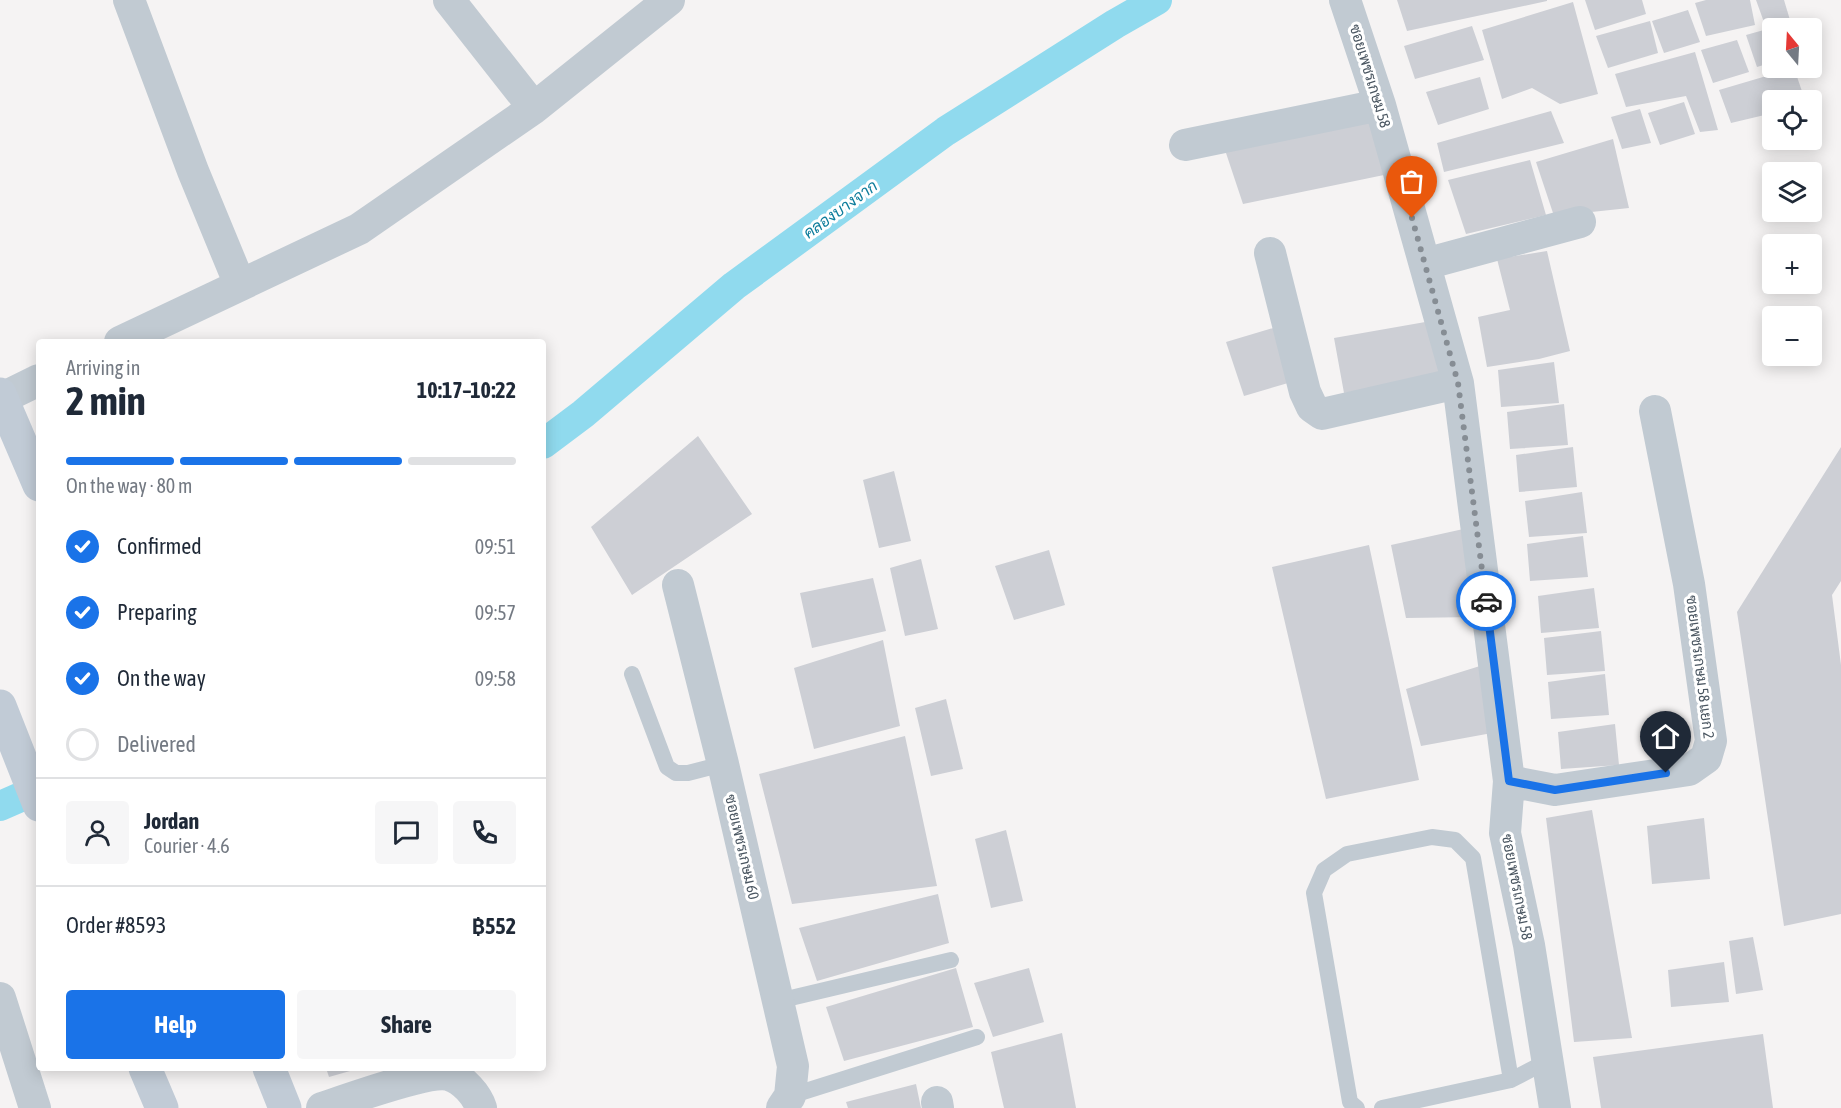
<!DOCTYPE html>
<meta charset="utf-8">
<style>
:root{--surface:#fff;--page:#f6f6f7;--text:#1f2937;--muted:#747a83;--line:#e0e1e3;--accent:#1a73e8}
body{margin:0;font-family:"Asap Condensed",Sarabun,sans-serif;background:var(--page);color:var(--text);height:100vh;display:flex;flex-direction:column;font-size:22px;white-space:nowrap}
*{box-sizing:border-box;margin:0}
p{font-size:20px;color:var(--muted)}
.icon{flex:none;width:33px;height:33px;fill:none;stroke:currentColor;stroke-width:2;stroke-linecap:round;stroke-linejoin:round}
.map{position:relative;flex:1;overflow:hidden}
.sheet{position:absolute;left:36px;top:339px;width:510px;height:732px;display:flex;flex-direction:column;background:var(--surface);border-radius:6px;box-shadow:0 3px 15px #0003}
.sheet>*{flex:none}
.needle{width:39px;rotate:342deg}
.tools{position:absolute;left:1762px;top:18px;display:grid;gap:12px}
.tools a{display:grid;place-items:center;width:60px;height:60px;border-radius:6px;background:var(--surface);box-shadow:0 3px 15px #0003;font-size:30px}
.pin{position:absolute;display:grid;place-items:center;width:51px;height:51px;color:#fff;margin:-62px -26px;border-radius:50% 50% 50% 0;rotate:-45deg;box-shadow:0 0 6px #0007}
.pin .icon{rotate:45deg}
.courier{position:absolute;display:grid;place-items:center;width:60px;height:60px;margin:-30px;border:4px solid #1a73e8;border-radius:50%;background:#fff;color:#222;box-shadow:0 2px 8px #0007}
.overview em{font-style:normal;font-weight:700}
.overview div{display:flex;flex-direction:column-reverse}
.overview{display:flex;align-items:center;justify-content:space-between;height:102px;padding:0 30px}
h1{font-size:39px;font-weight:700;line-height:45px}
.bar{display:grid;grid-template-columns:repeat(4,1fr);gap:9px 6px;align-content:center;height:72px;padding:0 30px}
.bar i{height:8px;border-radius:4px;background:var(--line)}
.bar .current{background:var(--accent)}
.bar p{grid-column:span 4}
.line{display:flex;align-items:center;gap:15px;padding:0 30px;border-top:2px solid var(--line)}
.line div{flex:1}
.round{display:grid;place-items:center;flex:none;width:63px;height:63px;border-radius:6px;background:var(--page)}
ol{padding:0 30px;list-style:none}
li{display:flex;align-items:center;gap:18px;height:66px}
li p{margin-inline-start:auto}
li .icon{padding:6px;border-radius:50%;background:var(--accent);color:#fff;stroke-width:4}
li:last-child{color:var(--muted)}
li i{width:33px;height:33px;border:3px solid var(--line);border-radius:50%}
.action{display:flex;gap:12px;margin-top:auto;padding:12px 30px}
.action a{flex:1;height:69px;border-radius:6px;background:var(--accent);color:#fff;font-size:24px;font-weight:700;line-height:69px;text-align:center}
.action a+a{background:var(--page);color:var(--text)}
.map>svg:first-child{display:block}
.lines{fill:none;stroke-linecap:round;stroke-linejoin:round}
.canal{stroke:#90daee;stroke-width:30}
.building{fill:#cdcfd5}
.service{stroke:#c1cad2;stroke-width:16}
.minor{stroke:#c1cad2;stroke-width:32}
.secondary{stroke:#c1cbd6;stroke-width:33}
.done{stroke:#868d94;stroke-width:6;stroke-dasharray:0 10.8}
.route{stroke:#1a73e8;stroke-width:8}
.labels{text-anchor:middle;stroke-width:6;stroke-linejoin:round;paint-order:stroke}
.street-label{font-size:15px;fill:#4a5661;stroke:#fff}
.water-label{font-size:16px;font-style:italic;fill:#0c7c9b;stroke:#fff}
</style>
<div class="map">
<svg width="1841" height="1108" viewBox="0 0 1841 1108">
<rect width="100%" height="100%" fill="#f5f3f3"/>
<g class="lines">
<path class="canal" d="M543,444L583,414L734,286L946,131L1115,24L1157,0
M0,806L39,789"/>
</g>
<path class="building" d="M1397,0H1547V1L1407,31Z
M1585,0H1642L1646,14L1595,30Z
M1706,0H1750L1755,25L1706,36L1695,3Z
M1756,0H1784L1790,20L1765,25Z
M1573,2L1598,94L1560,104L1532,88L1502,99L1482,30Z
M1688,10L1700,42L1664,53L1652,21Z
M1650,21L1658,53L1608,68L1596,36Z
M1782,25L1783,28H1773V62L1757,67L1746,35Z
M1472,26L1484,60L1415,79L1404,46Z
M1737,40L1749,72L1713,83L1701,50Z
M1695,52L1718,130L1700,132L1686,96L1626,107L1615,74Z
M1794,68L1805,100H1773V113L1731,123L1719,90Z
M1480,77L1489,109L1438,125L1426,92Z
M1684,102L1695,134L1660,145L1648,113Z
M1640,109L1651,143L1622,149L1611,117Z
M1551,111L1564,143L1444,172L1437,143Z
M1368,117L1384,175L1243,204L1225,150Z
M1613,139L1629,208L1554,216L1536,162Z
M1530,160L1546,215L1466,234L1448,180Z
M1547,251L1570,351L1539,359L1487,367L1478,317L1510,310L1497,259Z
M1431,321L1446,375L1344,393L1334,338Z
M1280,326L1295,381L1244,396L1226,342Z
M1554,362L1559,403L1501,407L1498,370Z
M1564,404L1568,445L1510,449L1507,412Z
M698,436L752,514L632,595L591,527Z
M1573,447L1577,487L1519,492L1516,455Z
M1841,447V581L1832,595L1841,665V914L1784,926L1737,612Z
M894,471L911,541L879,548L863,480Z
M1582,492L1587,533L1529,537L1525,501Z
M1477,526L1476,617L1406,618L1391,545Z
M1583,536L1588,577L1530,581L1527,544Z
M1369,545L1419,780L1326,799L1272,567Z
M1049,550L1065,605L1014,620L995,566Z
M921,559L938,629L905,636L890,568Z
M873,578L886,631L812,648L800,593Z
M1594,588L1599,628L1541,633L1538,596Z
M1601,631L1605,671L1547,675L1544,638Z
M883,640L900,726L814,749L794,668Z
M1480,666L1492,733L1421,746L1406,689Z
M1605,674L1609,715L1551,719L1548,682Z
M946,699L963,769L931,776L915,708Z
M1615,724L1619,765L1561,769L1558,732Z
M905,736L937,886L792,904L759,774Z
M1592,810L1632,1038L1574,1042L1546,818Z
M1704,818L1710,879L1652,884L1647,826Z
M1006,830L1023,901L991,908L975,839Z
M938,894L949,943L817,981L799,928Z
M1753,937L1763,990L1736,994L1729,941Z
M1724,962L1729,1002L1671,1007L1668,970Z
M956,968L973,1027L844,1061L826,1007Z
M1029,968L1044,1022L993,1037L974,983Z
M1062,1033L1076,1108H1004L991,1052Z
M1763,1034L1773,1108H1601L1593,1057Z
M326,1068H357V1069L329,1077Z
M916,1084L921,1108H848L846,1102Z"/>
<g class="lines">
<path class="service" d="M632,674L667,767L676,773H688L723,764
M778,1001L951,960
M790,1096L977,1037
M1357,1108L1350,1102L1314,893L1324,870L1347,854L1432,837L1455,840L1473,858L1511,1080
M1382,1108L1511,1080L1536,1067L1548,1064"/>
<path class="minor" d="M129,0L193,171L240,285
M449,0L534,108
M1345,0L1380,105L1458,383L1509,781L1505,833L1529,945L1555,1108
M1185,145L1380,105
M1270,253L1305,392L1312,407L1322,414L1458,383
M1425,264L1580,222
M120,342L359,229L534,108L669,0
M2,398L39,380
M678,585L723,764L793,1066L790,1096L782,1108
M1509,781L1555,790L1689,770L1706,758L1711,741L1689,584L1655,411
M0,998L35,1108
M937,1102L938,1108
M322,1108C346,1100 429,1070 449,1075C463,1079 477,1095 481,1108"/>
<path class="secondary" d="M0,394L39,485
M0,706L39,805
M145,1068L162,1108
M269,1068L285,1108"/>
</g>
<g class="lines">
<path class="done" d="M1412,218L1458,383L1486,601"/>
<path class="route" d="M1486,601L1509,781L1555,790L1666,773"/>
</g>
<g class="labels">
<g class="street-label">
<text transform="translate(1370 76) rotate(73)" y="5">ซอยเพชรเกษม 58</text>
<text transform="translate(1700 667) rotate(83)" y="5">ซอยเพชรเกษม 58 แยก 2</text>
<text transform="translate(742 847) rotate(77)" y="5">ซอยเพชรเกษม 60</text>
<text transform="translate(1517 887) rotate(79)" y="5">ซอยเพชรเกษม 58</text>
</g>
<g class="water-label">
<text transform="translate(840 209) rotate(-36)" y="6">คลองบางจาก</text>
</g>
</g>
</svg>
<div class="tools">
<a><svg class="needle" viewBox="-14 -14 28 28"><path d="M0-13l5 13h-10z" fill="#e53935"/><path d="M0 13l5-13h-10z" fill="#747a83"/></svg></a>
<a><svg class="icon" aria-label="locate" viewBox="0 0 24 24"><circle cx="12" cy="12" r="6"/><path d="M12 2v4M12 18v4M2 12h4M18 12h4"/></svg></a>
<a><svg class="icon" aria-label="layers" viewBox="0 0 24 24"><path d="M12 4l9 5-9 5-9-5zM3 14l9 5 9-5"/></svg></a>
<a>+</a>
<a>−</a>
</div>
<div class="pin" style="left:1412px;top:218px;background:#ea580c"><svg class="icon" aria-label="bag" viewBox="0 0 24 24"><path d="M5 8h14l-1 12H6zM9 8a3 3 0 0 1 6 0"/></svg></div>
<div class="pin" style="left:1666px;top:773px;background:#1f2937"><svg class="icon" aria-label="home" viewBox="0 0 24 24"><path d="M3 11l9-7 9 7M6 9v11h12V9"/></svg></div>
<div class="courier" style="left:1486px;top:601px"><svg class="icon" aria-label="car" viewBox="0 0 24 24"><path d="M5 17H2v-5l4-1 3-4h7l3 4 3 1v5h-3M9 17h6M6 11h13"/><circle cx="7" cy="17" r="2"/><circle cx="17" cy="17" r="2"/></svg></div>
<section class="sheet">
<div class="overview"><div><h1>2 min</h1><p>Arriving in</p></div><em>10:17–10:22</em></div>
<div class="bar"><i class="current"></i><i class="current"></i><i class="current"></i><i></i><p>On the way · 80 m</p></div>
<ol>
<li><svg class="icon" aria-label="check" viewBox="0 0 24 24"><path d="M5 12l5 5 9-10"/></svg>Confirmed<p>09:51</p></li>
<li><svg class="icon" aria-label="check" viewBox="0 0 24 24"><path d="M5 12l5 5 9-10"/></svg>Preparing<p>09:57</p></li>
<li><svg class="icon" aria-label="check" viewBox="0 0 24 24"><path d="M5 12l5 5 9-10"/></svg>On the way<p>09:58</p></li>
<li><i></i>Delivered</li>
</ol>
<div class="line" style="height:108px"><a class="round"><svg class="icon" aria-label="person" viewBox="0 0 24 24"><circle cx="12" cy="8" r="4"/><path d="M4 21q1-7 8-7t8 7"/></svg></a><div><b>Jordan</b><p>Courier · 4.6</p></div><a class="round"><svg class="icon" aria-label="chat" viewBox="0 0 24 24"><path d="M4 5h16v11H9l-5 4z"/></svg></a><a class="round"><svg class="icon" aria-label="phone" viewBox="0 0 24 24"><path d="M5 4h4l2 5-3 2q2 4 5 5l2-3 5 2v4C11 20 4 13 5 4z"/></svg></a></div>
<div class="line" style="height:78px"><div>Order #8593</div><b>฿552</b></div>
<div class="action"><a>Help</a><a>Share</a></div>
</section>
</div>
